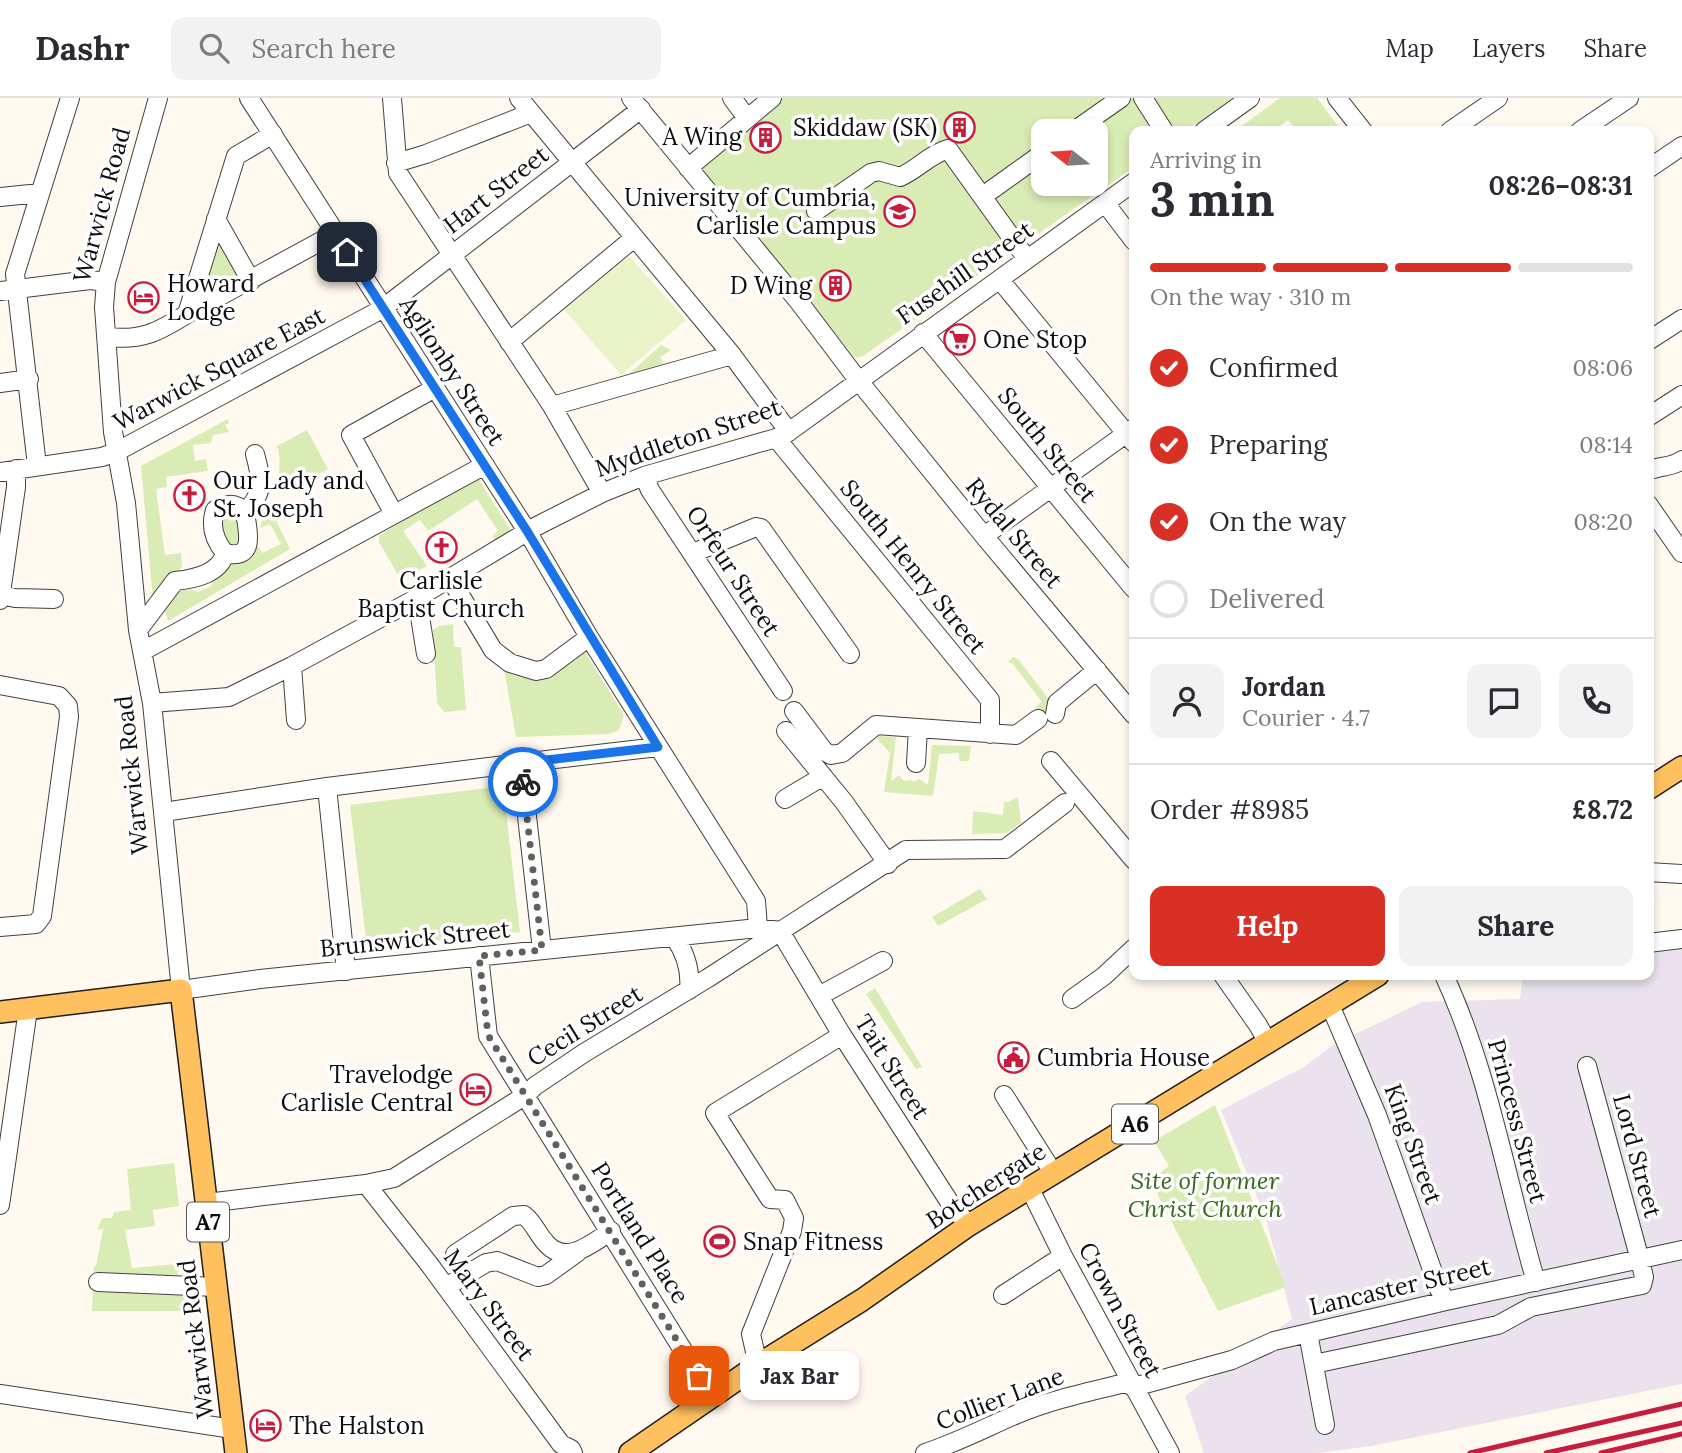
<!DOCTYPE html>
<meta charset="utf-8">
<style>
:root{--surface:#fff;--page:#f2f2f3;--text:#2b2b33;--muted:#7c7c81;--line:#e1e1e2;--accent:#d93025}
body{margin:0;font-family:Lora,serif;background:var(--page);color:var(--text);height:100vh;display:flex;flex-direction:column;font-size:26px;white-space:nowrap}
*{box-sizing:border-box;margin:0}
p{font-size:23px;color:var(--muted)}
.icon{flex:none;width:38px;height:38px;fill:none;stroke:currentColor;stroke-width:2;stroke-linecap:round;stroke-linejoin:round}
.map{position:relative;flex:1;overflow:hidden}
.panel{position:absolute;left:1129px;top:28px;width:525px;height:854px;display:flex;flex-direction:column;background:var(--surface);border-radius:14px;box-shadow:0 4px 10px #0003}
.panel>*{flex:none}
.needle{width:46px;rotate:287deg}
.controls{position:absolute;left:1031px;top:21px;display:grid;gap:14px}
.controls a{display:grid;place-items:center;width:77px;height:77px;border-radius:14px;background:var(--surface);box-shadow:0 4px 10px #0003;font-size:35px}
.pin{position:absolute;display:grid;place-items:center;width:60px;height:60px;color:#fff;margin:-30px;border-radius:14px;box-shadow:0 4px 10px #0006}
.courier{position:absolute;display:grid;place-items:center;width:70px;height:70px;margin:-35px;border:5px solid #1a73e8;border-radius:50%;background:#fff;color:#222;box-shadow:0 2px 9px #0007}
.bubble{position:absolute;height:49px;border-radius:14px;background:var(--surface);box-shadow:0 4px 10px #0003;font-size:23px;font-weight:700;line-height:49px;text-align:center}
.overview em{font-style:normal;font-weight:700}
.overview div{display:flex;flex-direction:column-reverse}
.overview{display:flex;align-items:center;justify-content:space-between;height:119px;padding:0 21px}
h1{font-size:46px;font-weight:700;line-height:52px}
.bar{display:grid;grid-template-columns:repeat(4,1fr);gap:10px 7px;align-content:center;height:84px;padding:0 21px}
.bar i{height:9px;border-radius:5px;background:var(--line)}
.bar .selected{background:var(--accent)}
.bar p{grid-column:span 4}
.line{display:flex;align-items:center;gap:18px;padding:0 21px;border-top:2px solid var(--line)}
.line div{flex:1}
.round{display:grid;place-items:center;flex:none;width:74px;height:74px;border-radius:14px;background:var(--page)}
ol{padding:0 21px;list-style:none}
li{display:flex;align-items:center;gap:21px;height:77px}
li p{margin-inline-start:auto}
li .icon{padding:7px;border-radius:50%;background:var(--accent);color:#fff;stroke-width:4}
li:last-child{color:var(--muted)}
li i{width:38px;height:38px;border:4px solid var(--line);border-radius:50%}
.action{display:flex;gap:14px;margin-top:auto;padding:14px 21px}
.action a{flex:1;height:80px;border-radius:14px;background:var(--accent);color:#fff;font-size:28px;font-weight:700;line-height:80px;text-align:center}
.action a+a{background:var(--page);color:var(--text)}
header{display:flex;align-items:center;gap:42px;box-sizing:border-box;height:98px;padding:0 35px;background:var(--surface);border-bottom:2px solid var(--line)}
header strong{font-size:33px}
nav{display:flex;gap:38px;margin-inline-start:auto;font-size:24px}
.search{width:490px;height:63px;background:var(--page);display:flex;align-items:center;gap:18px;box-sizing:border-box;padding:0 24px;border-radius:14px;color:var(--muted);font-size:26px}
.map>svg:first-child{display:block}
.industrial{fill:#eae2ed}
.green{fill:#daecb5;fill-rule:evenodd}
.pitch{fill:#eaf3c8}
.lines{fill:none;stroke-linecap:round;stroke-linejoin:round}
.minor-casing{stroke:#414141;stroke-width:20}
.major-casing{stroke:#1f1f1f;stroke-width:24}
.minor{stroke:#fff;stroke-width:18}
.major{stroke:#ffc05f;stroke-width:21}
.rail{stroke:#c71c3e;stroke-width:5}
.done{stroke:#62605d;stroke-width:7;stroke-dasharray:0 12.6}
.route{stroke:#1a73e8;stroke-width:9}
.labels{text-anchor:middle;stroke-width:7;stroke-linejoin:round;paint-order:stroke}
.shield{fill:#fff;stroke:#565656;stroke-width:2}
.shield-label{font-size:23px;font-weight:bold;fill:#0e0e0e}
.poi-label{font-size:24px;fill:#0e0e0e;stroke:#fff;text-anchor:start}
.street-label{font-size:24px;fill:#0e0e0e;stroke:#fff}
.park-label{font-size:24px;font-style:italic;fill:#376a1a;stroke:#fff}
</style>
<header>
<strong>Dashr</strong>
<div class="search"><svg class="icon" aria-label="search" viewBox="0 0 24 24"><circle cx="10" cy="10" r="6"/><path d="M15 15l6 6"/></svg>Search here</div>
<nav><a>Map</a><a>Layers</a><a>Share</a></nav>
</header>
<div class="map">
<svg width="1682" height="1355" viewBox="0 0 1682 1355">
<rect width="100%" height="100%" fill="#fff9ef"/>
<path class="industrial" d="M1682,846V1286L1371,1348L1318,1355H1204L1185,1298L1292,1221L1266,1121L1221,1012L1304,969L1333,947L1422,904L1520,901L1523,877H1648L1649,850Z"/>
<path class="green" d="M783,0H1233L1185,33H1134V69L863,258L855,260L699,68ZM1043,33H1096V86H1043Z
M1280,0H1317L1342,33H1329L1325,29L1319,33H1297L1288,22L1274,33H1235Z
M218,134L239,178L198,202Z
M661,247L671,252L660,259L665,268L628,277Z
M228,321L229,325L225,327L229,334L213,337L211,345L193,347L195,363L206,361L208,373L166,379L167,389L156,391L165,457L181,455L182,469L153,502L141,368Z
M307,332L328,371L283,394C275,376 283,365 277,348Z
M471,378L478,380L510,431L503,440L496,442L492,438L498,433L477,401L428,433L420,422L403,433L427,468L401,482L379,444V438Z
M271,412L290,451L168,523L163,507L182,488L198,494L211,488C218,463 237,458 259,449L262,455L281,446L270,426L260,430L262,422Z
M232,413L240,422L239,445L234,449L224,445L218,419Z
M453,526L454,549H461L466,612L444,614L437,605L433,532L439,528Z
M583,551L624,617L619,632L609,636L516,639L504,571L534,578Z
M1013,559L1018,561L1051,604L1050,613L1043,618L1035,609L1042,604L1013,566L1008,564Z
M879,638L896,639L891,683L899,677L904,683L911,682L914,684L919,681L928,687L932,647L971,648L969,663H959V655L939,656L933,698L884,694L890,655L877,641Z
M503,688L520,834L367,850L350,707Z
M1018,699L1021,725L1006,735L972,736L973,713L1003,717L1004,704H1008Z
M980,791L987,801L938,828L932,819Z
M875,890L922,969L916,971L866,896Z
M1215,1007L1286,1189L1218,1213L1150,1082L1169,1068L1154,1043Z
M174,1065L179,1108L153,1112L155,1128L125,1132L132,1170L177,1166L178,1178L191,1177L199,1213H92L94,1168H96L103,1131L97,1132L102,1120H112L114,1114L131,1112L127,1071Z"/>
<path class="pitch" d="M629,158L686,222L621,277L564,211Z"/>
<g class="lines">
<defs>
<path id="minor" d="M158,0L106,184L104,209L113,334L126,405L138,532L152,605L181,892L260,881L758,830L780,833
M249,0L527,433L589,539L756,803L758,830
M392,0L398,75L552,308L602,395
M519,0L732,257L789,334
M631,0L799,204L858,282L984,438L1134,617
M732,0L747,20
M1143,0L1164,33
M1337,0L1363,33
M1074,33L1121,0
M1204,33L1250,0
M1450,33L1498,0
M1580,33L1629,0
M396,65L426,56L531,15
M688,70L772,0
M1648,71L1682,48
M983,98L1043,55
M0,99L40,95
M1105,105L1134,143
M816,113L871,75L879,73L900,79C918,71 930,56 948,51L1027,161
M216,121L251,183
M1000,182L1134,345
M0,193L90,182L106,184
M187,216L336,135
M923,235L1134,491
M107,239C142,243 158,234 187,216L236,58L273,36
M1648,243L1682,221
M509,244L634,140
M0,285L29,281
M552,308L732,257
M1648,319L1682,297
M776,340L990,602V636
M37,368L15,176L70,0
M1648,373C1661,367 1671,370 1682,362
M0,374L102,359L116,354L382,211L641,11
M644,378L650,392L783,593
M1648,406L1682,455
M394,416L351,337L435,290
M984,438L1134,330
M225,455C214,442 210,428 215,412C227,406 235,403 245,415
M693,455L756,429L761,430L850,556
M450,480L493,552L510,565L536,573L546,571L589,539
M1,497L15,500L54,501
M417,500L426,556
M0,502L16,389V371
M138,532L175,483C194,481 220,476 225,455C256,463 248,433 245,415C265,393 262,383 255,356
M143,553L485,367
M292,568L296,622
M0,587L59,598L68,608L69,619L42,818L36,826L0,829
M152,605L229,599L292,568L417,500L535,429L602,395L644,378L783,338L1134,84
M794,613L824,653L831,657L842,655L876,627L1016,637L1038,621
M1055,616L1057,605L1097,572
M786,633L844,704L888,766
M1051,663L1134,762
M521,665L658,649
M916,665L918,630
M785,701L822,679
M164,714L327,689
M1648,774L1682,776
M780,833L842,937L952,1108L969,1127
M675,840C686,856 691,872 689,892
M1648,845L1682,841
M479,858L488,938L712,1299
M346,873L327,689L521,665L542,852
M1223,877L1258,927L1268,945
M1444,877C1489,974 1506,1082 1536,1184
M819,898L883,863
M1072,901L1104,878L1134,850
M1330,907L1377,1017L1439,1191L1446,1203
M1004,997L1054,1076
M0,1073H5L28,911
M366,1086L429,1166L561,1346L571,1351L573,1355
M1030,1091L1063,1158L1170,1355
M206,1105L366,1086L394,1080L526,997L535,988L584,955L708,880L906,752L1005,751L1065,705
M0,1107L5,1073
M455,1156L513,1118L524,1117C534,1125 537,1135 545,1144C565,1169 591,1146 611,1133
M98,1184L216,1189
M446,1189L486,1165L497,1163L538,1179L546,1177L578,1154
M1003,1197L1063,1158
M1308,1235L1325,1327
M1314,1266L1498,1227L1531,1209L1642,1187L1644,1179L1640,1162L1587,968
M758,1267L751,1236L792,1133L794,1120L785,1102L770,1101L715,1015L842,937
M1134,1289L1232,1262L1274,1243L1446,1203L1682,1152
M0,1296L233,1331
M925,1355C956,1345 985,1330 1015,1317C1050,1302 1088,1294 1125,1285L1134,1289"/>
<path id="major" d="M1648,691L1682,669
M0,914L181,892L236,1355
M630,1355L758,1267L862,1202L969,1127L1378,877"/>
</defs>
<use href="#minor" class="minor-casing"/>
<use href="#major" class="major-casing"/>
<use href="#minor" class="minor"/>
<use href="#major" class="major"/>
<path class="rail" d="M1470,1355L1682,1306
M1546,1355L1682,1325
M1601,1355L1682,1336"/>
</g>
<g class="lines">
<path class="done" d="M523,684L542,852L479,858L488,937L699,1278"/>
<path class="route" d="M347,154L527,433L658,649L521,665L523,684"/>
</g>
<defs>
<symbol id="building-ring" viewBox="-11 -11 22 22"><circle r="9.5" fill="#fff" stroke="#c71c3e" stroke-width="1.5"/><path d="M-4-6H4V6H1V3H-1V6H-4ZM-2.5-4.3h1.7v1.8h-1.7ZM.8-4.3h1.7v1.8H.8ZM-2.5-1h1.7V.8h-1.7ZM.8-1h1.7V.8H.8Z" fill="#c71c3e"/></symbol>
<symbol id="university-ring" viewBox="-11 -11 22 22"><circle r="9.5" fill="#fff" stroke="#c71c3e" stroke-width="1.5"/><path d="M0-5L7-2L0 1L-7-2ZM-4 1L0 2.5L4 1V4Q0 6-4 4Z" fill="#c71c3e"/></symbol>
<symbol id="hotel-ring" viewBox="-11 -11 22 22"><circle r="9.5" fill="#fff" stroke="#c71c3e" stroke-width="1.5"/><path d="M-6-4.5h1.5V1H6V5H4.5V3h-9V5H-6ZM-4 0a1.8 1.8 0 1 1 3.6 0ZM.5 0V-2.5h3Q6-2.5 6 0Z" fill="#c71c3e"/></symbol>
<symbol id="supermarket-ring" viewBox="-11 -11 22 22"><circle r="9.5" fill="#fff" stroke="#c71c3e" stroke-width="1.5"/><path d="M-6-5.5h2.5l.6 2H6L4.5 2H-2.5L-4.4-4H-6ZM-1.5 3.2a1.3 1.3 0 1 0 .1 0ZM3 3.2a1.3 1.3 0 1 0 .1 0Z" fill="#c71c3e"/></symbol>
<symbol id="church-ring" viewBox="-11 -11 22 22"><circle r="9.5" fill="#fff" stroke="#c71c3e" stroke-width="1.5"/><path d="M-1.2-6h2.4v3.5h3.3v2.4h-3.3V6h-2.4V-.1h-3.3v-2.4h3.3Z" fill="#c71c3e"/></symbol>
<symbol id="civic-ring" viewBox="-11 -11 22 22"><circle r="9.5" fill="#fff" stroke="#c71c3e" stroke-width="1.5"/><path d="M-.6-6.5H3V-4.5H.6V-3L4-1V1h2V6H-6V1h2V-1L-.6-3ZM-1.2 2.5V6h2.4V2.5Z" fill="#c71c3e"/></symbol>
<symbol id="stadium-ring" viewBox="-11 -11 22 22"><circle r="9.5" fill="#fff" stroke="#c71c3e" stroke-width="1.5"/><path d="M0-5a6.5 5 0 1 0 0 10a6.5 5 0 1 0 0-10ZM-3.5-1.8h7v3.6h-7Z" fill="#c71c3e"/></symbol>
</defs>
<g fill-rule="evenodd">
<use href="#building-ring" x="942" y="12" width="35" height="35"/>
<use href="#building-ring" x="748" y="22" width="35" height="35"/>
<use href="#university-ring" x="882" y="96" width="35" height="35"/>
<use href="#building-ring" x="818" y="170" width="35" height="35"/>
<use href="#hotel-ring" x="126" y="182" width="35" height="35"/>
<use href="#supermarket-ring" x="942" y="224" width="35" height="35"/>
<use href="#church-ring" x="172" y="380" width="35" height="35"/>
<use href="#church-ring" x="424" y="432" width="35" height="35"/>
<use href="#civic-ring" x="996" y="942" width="35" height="35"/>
<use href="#hotel-ring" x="458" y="974" width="35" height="35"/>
<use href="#stadium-ring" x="702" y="1126" width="35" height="35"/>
<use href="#hotel-ring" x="248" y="1310" width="35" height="35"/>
</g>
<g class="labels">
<g class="shield">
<rect x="1112" y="1006.5" width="46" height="39" rx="5"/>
<rect x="187" y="1104.5" width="42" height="39" rx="5"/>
</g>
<g class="shield-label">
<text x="1135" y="1034">A6</text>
<text x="208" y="1132">A7</text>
</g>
<g class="poi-label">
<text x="937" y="38" text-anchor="end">Skiddaw (SK)</text>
<text x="742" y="47" text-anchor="end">A Wing</text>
<text x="876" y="108" text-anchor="end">University of Cumbria,<tspan x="876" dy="28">Carlisle Campus</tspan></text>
<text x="167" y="194">Howard<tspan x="167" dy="28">Lodge</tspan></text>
<text x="812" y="196" text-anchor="end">D Wing</text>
<text x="983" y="250">One Stop</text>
<text x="213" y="391">Our Lady and<tspan x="213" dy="28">St. Joseph</tspan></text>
<text x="441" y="491" text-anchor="middle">Carlisle<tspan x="441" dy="28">Baptist Church</tspan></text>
<text x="1037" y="968">Cumbria House</text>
<text x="453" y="985" text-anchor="end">Travelodge<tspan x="453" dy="28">Carlisle Central</tspan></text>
<text x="743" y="1152">Snap Fitness</text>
<text x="289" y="1336">The Halston</text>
</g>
<g class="street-label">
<text transform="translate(496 92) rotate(-38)" y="8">Hart Street</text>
<text transform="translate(102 107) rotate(-75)" y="8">Warwick Road</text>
<text transform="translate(965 175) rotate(-35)" y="8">Fusehill Street</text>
<text transform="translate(219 271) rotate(-28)" y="8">Warwick Square East</text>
<text transform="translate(452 273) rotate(57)" y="8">Aglionby Street</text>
<text transform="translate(688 340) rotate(-19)" y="8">Myddleton Street</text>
<text transform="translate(1047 347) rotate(51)" y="8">South Street</text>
<text transform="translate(1014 435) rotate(50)" y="8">Rydal Street</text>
<text transform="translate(913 469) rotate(51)" y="8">South Henry Street</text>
<text transform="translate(733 473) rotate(57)" y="8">Orfeur Street</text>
<text transform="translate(132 677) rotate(-96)" y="8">Warwick Road</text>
<text transform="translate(415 841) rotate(-6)" y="8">Brunswick Street</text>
<text transform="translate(585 928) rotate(-32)" y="8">Cecil Street</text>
<text transform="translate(892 969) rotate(58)" y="8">Tait Street</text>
<text transform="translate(1517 1023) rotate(75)" y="8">Princess Street</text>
<text transform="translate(1413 1046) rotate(70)" y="8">King Street</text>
<text transform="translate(1637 1058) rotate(75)" y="8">Lord Street</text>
<text transform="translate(986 1088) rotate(-33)" y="8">Botchergate</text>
<text transform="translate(640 1135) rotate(58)" y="8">Portland Place</text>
<text transform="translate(1400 1189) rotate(-13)" y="8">Lancaster Street</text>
<text transform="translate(489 1207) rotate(53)" y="8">Mary Street</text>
<text transform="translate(1120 1212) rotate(62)" y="8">Crown Street</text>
<text transform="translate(196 1241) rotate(-97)" y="8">Warwick Road</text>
<text transform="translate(1000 1301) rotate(-21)" y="8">Collier Lane</text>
</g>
<g class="park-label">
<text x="1205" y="1091">Site of former<tspan x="1205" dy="28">Christ Church</tspan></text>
</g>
</g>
</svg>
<div class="controls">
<a><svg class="needle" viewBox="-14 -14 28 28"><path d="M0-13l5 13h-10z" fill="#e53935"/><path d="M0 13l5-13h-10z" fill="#7c7c81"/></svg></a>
</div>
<div class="pin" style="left:699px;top:1278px;background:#ea580c"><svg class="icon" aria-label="bag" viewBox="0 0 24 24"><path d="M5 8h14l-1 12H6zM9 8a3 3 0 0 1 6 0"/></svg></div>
<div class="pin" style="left:347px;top:154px;background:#1f2937"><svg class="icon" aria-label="home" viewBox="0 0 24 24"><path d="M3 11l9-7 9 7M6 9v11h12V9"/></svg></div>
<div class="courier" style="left:523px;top:684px"><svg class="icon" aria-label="bike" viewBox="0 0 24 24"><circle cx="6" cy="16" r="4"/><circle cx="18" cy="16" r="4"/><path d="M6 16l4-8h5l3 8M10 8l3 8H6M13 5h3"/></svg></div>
<div class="bubble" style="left:740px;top:1253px;width:119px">Jax Bar</div>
<section class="panel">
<div class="overview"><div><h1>3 min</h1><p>Arriving in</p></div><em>08:26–08:31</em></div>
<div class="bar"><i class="selected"></i><i class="selected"></i><i class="selected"></i><i></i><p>On the way · 310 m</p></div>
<ol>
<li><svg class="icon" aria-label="check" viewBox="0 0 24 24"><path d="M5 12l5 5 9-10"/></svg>Confirmed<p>08:06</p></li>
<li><svg class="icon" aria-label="check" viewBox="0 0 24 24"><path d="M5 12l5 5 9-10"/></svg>Preparing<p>08:14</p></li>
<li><svg class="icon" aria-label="check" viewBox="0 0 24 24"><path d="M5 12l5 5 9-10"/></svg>On the way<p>08:20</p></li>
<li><i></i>Delivered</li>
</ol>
<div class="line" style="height:126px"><a class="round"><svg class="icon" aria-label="person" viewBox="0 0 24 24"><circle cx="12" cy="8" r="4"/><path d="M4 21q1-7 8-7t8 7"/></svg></a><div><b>Jordan</b><p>Courier · 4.7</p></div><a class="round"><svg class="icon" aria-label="chat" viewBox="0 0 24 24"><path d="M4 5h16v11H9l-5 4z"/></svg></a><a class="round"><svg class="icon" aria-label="phone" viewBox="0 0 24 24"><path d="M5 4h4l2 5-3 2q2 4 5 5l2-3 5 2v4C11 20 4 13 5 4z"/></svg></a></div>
<div class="line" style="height:91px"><div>Order #8985</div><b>£8.72</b></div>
<div class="action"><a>Help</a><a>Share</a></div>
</section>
</div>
